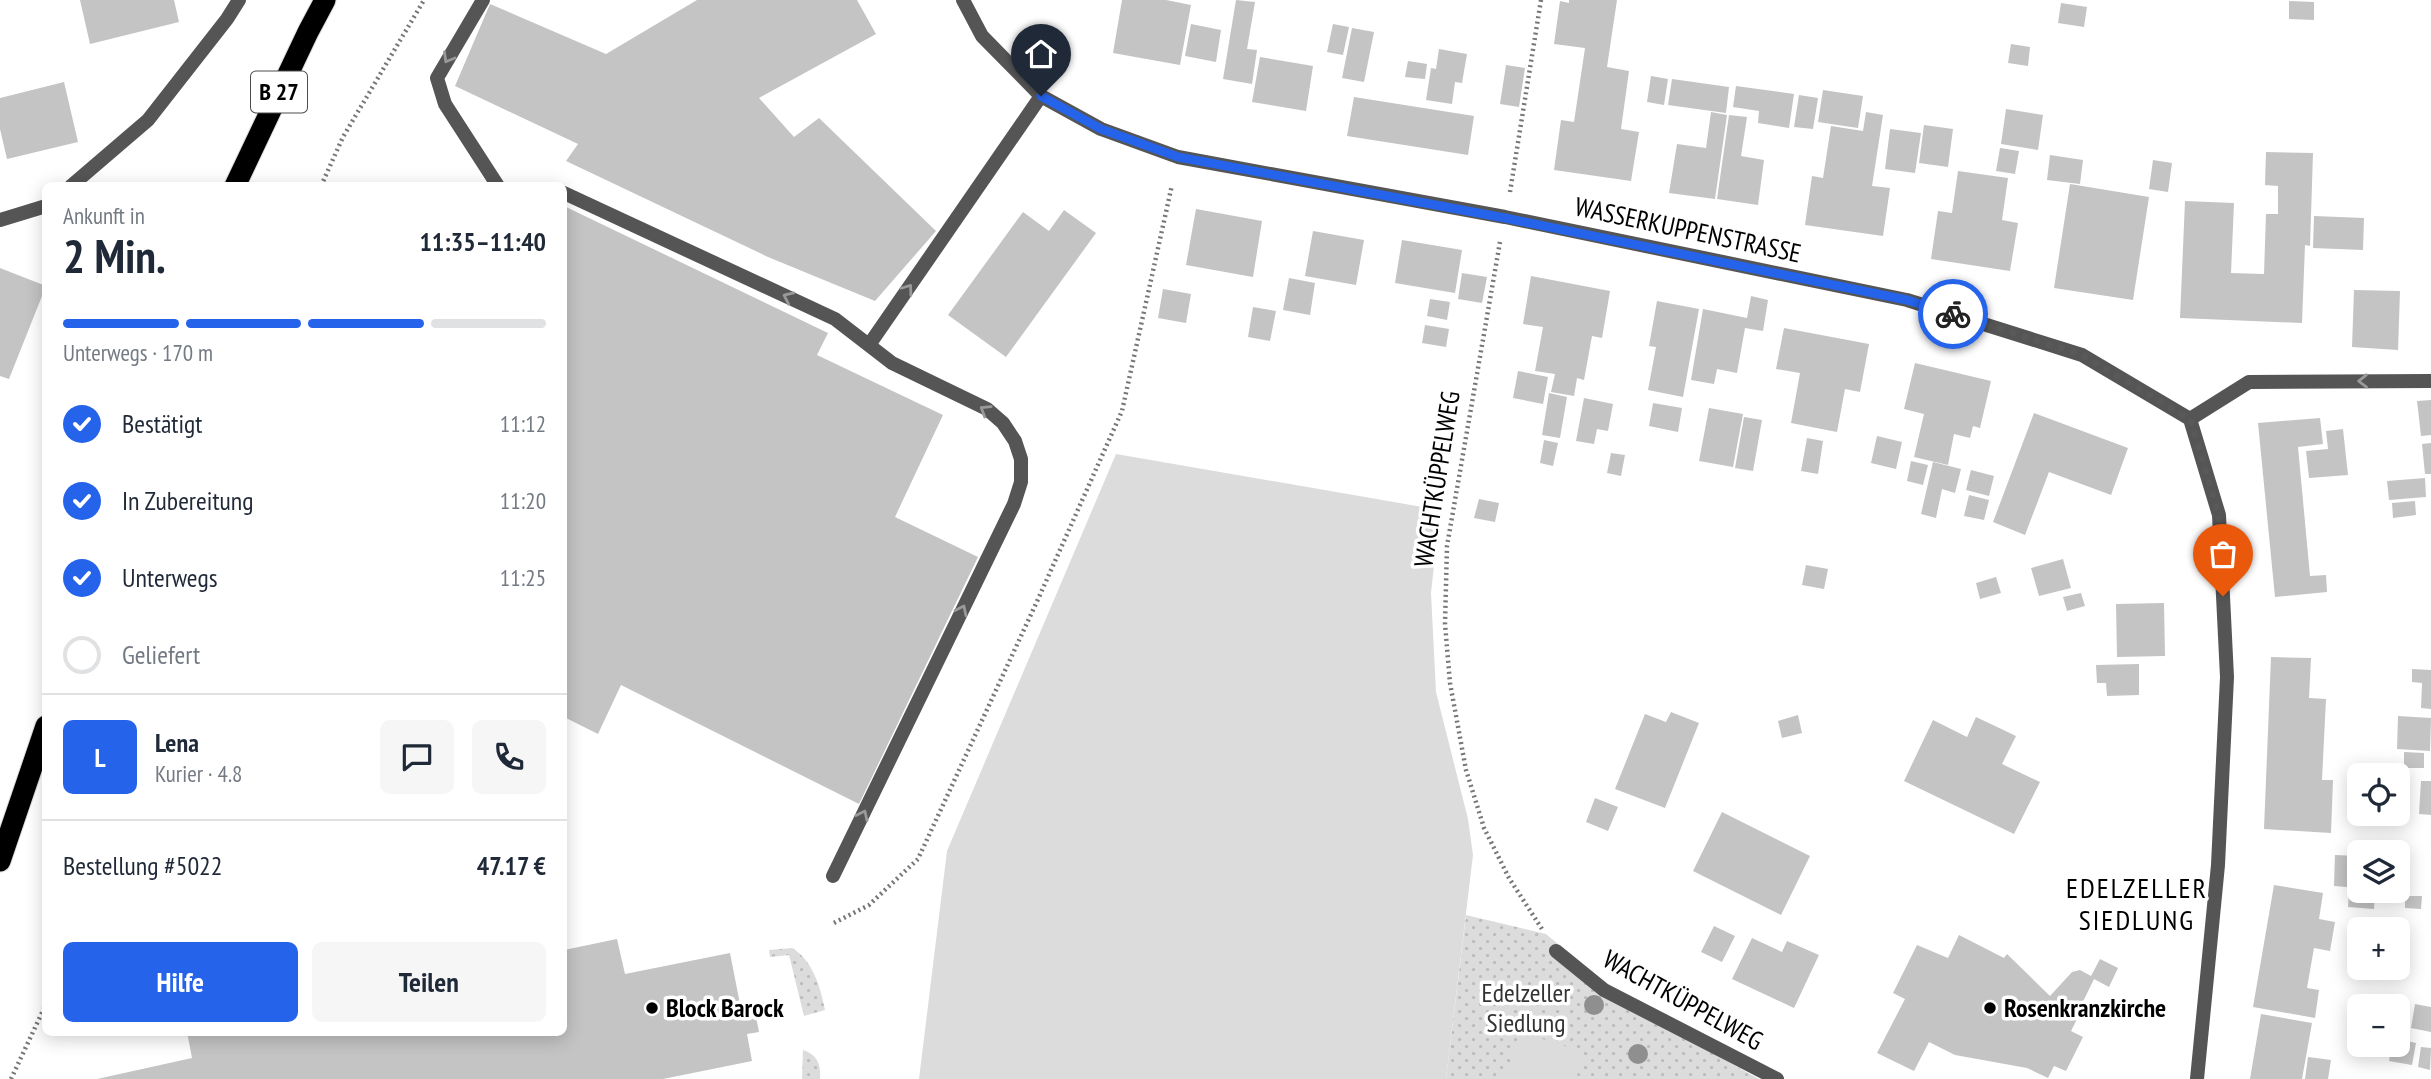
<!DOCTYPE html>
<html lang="de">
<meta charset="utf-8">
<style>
:root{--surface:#fff;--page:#f6f6f7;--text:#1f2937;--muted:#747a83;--line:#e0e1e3;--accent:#2563eb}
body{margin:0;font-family:"PT Sans Narrow",sans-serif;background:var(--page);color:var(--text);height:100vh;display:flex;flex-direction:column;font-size:26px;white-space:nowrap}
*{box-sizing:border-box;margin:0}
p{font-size:23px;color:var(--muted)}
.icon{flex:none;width:38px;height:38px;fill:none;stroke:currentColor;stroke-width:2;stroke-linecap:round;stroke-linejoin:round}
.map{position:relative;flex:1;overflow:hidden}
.panel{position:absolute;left:42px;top:182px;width:525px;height:854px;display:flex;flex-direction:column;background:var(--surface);border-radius:10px;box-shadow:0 4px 18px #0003}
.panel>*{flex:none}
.fabs{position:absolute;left:2347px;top:763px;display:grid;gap:14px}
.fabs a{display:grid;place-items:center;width:63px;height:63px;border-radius:10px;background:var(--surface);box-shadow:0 4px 18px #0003;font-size:35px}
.pin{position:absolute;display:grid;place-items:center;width:60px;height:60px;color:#fff;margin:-72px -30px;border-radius:50% 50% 50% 0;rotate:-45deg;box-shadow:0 0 7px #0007}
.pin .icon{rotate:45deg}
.courier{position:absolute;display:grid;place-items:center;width:70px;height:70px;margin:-35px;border:5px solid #2563eb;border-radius:50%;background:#fff;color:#222;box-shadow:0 2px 9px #0007}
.summary em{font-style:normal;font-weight:700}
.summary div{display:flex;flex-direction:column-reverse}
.summary{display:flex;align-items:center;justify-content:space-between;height:119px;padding:0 21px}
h1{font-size:46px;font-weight:700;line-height:52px}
.bar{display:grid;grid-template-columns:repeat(4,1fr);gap:10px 7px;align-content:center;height:84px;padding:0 21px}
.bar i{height:9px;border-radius:5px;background:var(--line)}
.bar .active{background:var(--accent)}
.bar p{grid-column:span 4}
.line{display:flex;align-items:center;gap:18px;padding:0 21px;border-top:2px solid var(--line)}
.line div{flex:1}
.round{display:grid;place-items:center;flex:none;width:74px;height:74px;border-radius:10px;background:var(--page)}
ol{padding:0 21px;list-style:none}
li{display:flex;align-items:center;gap:21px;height:77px}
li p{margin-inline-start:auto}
li .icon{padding:7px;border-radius:50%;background:var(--accent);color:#fff;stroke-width:4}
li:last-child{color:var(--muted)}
li i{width:38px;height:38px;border:4px solid var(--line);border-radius:50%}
.cta{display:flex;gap:14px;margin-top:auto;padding:14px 21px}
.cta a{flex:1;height:80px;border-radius:10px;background:var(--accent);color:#fff;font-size:28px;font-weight:700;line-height:80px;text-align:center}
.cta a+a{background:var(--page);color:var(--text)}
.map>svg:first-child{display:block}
.green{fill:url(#green-dots)}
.pitch{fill:#dcdcdc}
.building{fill:#c4c4c4}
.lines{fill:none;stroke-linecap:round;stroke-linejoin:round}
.highway-casing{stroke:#dbdbdb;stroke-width:23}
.path{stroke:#777;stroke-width:4.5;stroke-dasharray:2 3.5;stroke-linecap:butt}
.lane{stroke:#555;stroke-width:14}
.street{stroke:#555;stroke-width:14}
.highway{stroke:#000;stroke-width:21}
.tree{fill:#8f8f8f}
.oneway{stroke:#999}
.done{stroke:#595959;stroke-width:7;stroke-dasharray:0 12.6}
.route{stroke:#2563eb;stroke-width:9}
.poi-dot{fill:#000;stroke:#fff;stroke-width:2.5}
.labels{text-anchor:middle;stroke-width:7;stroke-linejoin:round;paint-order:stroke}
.shield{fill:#fff;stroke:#4c4c4c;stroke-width:2}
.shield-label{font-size:24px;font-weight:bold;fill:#000}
.street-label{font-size:26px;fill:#000;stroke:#fff}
.park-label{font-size:26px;fill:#333;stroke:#fff}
.poi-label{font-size:26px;font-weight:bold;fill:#000;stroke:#fff;text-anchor:start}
.neighbourhood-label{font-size:28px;letter-spacing:2px;fill:#000;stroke:#fff}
</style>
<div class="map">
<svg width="2431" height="1079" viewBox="0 0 2431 1079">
<defs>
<pattern id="green-dots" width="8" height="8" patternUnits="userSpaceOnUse" patternTransform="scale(1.75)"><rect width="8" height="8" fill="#dcdcdc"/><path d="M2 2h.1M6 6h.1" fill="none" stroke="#bbb" stroke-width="1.8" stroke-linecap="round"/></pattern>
</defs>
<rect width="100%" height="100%" fill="#fff"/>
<path class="green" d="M1466,915L1546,934L1645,1016L1759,1079H1446Z
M792,948C812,959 821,988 825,1010L804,1016L789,955L770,957L769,950Z
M803,1050C818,1055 821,1065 820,1079H802Z"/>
<path class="pitch" d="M1116,454L1440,510L1431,593L1436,692L1468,819L1473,855L1446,1079H919L947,851Z
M1520,1032L1584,1052L1576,1079H1505Z"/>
<path class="building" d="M80,0H174L179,22L90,44Z
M697,0H857L876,34L759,98L794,137L819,118L936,231L875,301L768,257L566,161L578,144L455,86L490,4L606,54Z
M1122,0H1166L1191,5L1180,65L1113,53Z
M1236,0L1255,2L1247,49L1257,50L1252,84L1223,79Z
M1569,0H1617L1607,67L1629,71L1621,129L1639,132L1631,181L1554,170L1561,120L1574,122L1585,48L1554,44L1560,1L1569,3Z
M2289,1L2314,2V20L2289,19Z
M2061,3L2087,7L2084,27L2058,23Z
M1191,24L1221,30L1216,62L1185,56Z
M1333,24L1349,27L1343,55L1327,52Z
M1352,28L1374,32L1364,82L1342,78Z
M2011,44L2030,47L2028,66L2008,63Z
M1439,49L1467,54L1462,83L1455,82L1452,104L1426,100L1431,68L1436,69Z
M1260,57L1313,66L1306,111L1252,102Z
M1408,61L1427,64L1425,79L1405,77Z
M1506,65L1525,68L1519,107L1500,104Z
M1651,76L1668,79L1664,105L1647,102Z
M1672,79L1729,87L1726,113L1668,105Z
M64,82L78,142L7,159L0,129V98Z
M1736,86L1794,94L1789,128L1758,123L1759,111L1733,107Z
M1823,90L1863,96L1858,128L1818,122Z
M1799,95L1818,98L1813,129L1794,127Z
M1354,97L1474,116L1468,155L1347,136Z
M2006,109L2043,115L2038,150L2001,144Z
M1711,112L1727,115L1715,199L1669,193L1677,144L1706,148Z
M1866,112L1883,115L1872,186L1890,188L1883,236L1805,225L1812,176L1823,178L1831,126L1863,131Z
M1729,115L1747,117L1741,156L1764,160L1758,205L1717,199Z
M1924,125L1953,129L1948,167L1919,163Z
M1890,129L1921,133L1915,173L1885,169Z
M2000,148L2019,151L2015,174L1996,171Z
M2266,152L2313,153L2310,246L2305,245L2302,323L2180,318L2185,201L2234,203L2231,273L2264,274L2266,214H2278V186L2265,185Z
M2050,155L2083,160L2080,184L2047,180Z
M2153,160L2172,163L2168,192L2149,189Z
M1958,171L2008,178L2002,220L2018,223L2010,271L1931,259L1938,211L1952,213Z
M2070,184L2149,197L2133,300L2054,288Z
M564,206L828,333L817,355L943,415L895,517L978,557L859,804L621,685L598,734L564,717Z
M1196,209L1262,221L1253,277L1186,265Z
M1064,210L1096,233L1006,357L948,315L1023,212L1049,231Z
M2314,216L2364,218L2363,250L2313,248Z
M1313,231L1364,240L1356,285L1305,276Z
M1402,240L1462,250L1455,293L1395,283Z
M0,268L46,286L9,379L0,376Z
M1462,273L1487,277L1482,303L1458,299Z
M1531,276L1610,291L1602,338L1592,336L1584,380L1577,378L1574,396L1551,392L1555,374L1535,371L1543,327L1523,324Z
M1289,278L1315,283L1310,315L1283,310Z
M1163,289L1191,294L1186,323L1158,318Z
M2354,290L2400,291L2398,350L2352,347Z
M1751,296L1768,300L1763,331L1745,328L1737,373L1717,369L1714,384L1691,380L1703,309L1747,318Z
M1430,299L1450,302L1447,320L1427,316Z
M1657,301L1699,309L1683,397L1648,390L1656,347L1649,346Z
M1253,307L1276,311L1270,341L1248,337Z
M1425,325L1449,329L1446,347L1422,343Z
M1784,328L1869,344L1860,392L1845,389L1837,432L1791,423L1800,373L1776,369Z
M1915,363L1991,381L1980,428L1973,426L1970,438L1954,434L1948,465L1914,457L1924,414L1904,409Z
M1518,371L1548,377L1543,404L1513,398Z
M1549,393L1567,397L1560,438L1542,435Z
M1584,398L1613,404L1608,431L1597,429L1594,444L1576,441Z
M2431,400V435L2421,436L2417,401Z
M1653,403L1682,408L1678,432L1649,426Z
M1709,408L1743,414L1733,467L1699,461Z
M2034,413L2128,448L2111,495L2049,472L2025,535L1993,522Z
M1744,417L1762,420L1753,471L1735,468Z
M2320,418L2323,444L2298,447L2310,576L2326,575L2327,592L2275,597L2258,423Z
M2343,429L2348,475L2309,478L2306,451L2328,449L2326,431Z
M1877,436L1902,442L1896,469L1871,463Z
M1807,438L1823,441L1818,474L1801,471Z
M1544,440L1558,443L1553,466L1540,463Z
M2431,443V474H2425L2422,444Z
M1611,453L1625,455L1621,476L1607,473Z
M1911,461L1928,465L1923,485L1907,481Z
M1933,462L1961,469L1955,493L1942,489L1936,518L1921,514Z
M1971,470L1994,476L1989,496L1966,490Z
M2425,478L2426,497L2389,500L2387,481Z
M1969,495L1989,500L1984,520L1964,516Z
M1479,499L1499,503L1495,522L1474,518Z
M2415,501L2416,515L2393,518L2392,503Z
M2063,559L2071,588L2039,596L2031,568Z
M1806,565L1828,569L1824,589L1802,585Z
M1996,577L2001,593L1980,599L1976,583Z
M2081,593L2085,606L2067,611L2063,597Z
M2164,603L2165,656L2117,657L2116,604Z
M2271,657L2311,658L2309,698L2326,699L2322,780H2333L2331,833L2264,829Z
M2139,664V695L2107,696L2106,683H2097L2096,665Z
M2412,669L2431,670V709L2421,708L2422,683L2412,682Z
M1671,712L1699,723L1665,808L1615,789L1645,714L1666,722Z
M1798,715L1802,733L1782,738L1778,721Z
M2398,716L2431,718L2430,751L2397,749Z
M1976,717L2016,736L2002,764L2040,782L2014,834L1904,781L1933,720L1967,737Z
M2404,752L2424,753V768H2404Z
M2421,781H2431V815L2419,814Z
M1595,798L1618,807L1608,831L1586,822Z
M1722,812L1810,856L1781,915L1693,871Z
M2335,855L2359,856V888L2334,886Z
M2274,885L2323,893L2319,919L2335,922L2330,951L2314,948L2307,988L2319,990L2315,1018L2253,1007Z
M2349,890L2375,891L2374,909L2348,907Z
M2405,896H2422L2421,909L2405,908Z
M1714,926L1735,936L1722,962L1701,952Z
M1959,935L2004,958L2007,954L2050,996L2072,972L2080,970L2091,976L2100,959L2118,968L2109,987L2094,979L2075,1018L2077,1019L2071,1031L2083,1037L2066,1071L2054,1066L2048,1078L2027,1068L1955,1055L1929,1042L1914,1071L1877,1053L1905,999L1893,993L1917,945L1948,958Z
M1752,938L1782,952L1787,941L1819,955L1794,1008L1732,979Z
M617,939L625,974L730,953L741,1009L754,1006L759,1032L747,1034L752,1061L663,1079H97L192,1058L187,1032H564V950Z
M2415,1004L2431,1007V1032L2411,1028Z
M2261,1014L2312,1023L2302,1079H2250Z
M2398,1039L2416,1043L2412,1065L2389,1061L2392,1045H2398Z
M2421,1047L2431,1048L2430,1070L2418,1067Z
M2308,1057L2331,1060L2328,1079H2305Z"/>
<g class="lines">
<defs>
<path id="highway" d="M235,186L308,32L325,0
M0,861L46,726"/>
</defs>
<use href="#highway" class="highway-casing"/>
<path class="path" d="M321,186L343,137L424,0
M1510,192L1541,0
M1500,242L1447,546L1445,624L1450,683L1466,770L1484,828L1509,878L1542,929
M834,923L869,905L918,859L1039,597L1122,411L1172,185
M11,1079L46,1004"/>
<path class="lane" d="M483,0L437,78L445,104L498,186
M564,193L835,319L892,363L987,409L1003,423L1015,441L1021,459V482L1014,504L833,876
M869,345L1041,96
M1556,951L1604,990L1777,1079"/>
<path class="street" d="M963,0L982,36L1041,96L1101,129L1178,157L1505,217L1907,300L2082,355L2190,419
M71,186L148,120L227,19L239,0
M0,220L46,206
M2190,419L2219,515L2227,677L2218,865L2197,1079
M2190,419L2249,382L2431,381"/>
<use href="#highway" class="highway"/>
</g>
<g class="tree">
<circle cx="1594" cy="1005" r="10"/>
<circle cx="1638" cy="1054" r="10"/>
</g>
<defs><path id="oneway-chevron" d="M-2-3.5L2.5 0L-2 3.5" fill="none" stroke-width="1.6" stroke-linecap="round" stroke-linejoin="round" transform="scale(1.75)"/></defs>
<g class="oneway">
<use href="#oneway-chevron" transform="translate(448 58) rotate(120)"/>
<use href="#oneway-chevron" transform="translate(908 289) rotate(-54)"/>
<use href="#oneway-chevron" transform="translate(788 297) rotate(-155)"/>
<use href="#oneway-chevron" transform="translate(2363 381) rotate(179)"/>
<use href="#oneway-chevron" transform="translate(985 410) rotate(-148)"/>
<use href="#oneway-chevron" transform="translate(962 610) rotate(-64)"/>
<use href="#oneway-chevron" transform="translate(863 815) rotate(-64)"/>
</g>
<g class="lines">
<path class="done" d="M1953,314L2082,355L2190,419L2219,515L2223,596"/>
<path class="route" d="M1041,96L1101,129L1178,157L1505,218L1907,300L1953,314"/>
</g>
<g class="poi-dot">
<circle cx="652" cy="1008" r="7"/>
<circle cx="1990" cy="1008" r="7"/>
</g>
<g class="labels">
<rect class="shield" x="251" y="71.5" width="56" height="41" rx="5"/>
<g class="shield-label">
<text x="279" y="100">B 27</text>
</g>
<g class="street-label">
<text transform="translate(1688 230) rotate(12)" y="9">WASSERKUPPENSTRASSE</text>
<text transform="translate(1437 479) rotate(-81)" y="9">WACHTKÜPPELWEG</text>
<text transform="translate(1683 1000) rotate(29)" y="9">WACHTKÜPPELWEG</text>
</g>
<g class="park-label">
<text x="1526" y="1002">Edelzeller<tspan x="1526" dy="30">Siedlung</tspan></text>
</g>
<g class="poi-label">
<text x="666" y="1017">Block Barock</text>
<text x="2004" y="1017">Rosenkranzkirche</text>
</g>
<g class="neighbourhood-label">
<text x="2137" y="898">EDELZELLER<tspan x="2137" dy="32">SIEDLUNG</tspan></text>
</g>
</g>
</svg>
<div class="fabs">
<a><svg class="icon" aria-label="locate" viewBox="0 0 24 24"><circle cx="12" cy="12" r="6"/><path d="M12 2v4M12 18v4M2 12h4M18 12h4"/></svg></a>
<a><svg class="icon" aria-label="layers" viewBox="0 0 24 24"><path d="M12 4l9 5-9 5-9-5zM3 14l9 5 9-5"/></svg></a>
<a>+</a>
<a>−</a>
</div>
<div class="pin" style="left:2223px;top:596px;background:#ea580c"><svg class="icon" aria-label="bag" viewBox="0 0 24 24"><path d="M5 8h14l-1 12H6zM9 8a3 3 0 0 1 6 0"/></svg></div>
<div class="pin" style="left:1041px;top:96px;background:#1f2937"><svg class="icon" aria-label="home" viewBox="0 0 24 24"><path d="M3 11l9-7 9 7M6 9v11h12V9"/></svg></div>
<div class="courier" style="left:1953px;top:314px"><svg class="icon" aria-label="bike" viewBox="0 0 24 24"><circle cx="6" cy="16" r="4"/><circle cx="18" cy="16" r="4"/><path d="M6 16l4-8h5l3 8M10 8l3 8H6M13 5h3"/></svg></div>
<section class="panel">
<div class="summary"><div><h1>2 Min.</h1><p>Ankunft in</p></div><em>11:35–11:40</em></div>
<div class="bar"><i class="active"></i><i class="active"></i><i class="active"></i><i></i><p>Unterwegs · 170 m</p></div>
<ol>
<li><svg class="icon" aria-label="check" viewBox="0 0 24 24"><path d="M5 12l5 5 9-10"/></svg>Bestätigt<p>11:12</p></li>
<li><svg class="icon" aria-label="check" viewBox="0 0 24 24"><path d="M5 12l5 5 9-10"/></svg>In Zubereitung<p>11:20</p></li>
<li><svg class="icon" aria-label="check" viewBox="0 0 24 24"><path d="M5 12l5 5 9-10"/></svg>Unterwegs<p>11:25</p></li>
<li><i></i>Geliefert</li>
</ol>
<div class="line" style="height:126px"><b class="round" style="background:var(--accent);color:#fff">L</b><div><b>Lena</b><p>Kurier · 4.8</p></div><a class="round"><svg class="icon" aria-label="chat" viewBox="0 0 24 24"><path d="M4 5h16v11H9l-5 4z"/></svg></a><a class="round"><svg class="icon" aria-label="phone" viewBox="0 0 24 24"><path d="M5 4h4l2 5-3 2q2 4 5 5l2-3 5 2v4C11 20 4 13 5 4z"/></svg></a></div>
<div class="line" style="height:91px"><div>Bestellung #5022</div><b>47.17 €</b></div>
<div class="cta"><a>Hilfe</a><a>Teilen</a></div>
</section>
</div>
